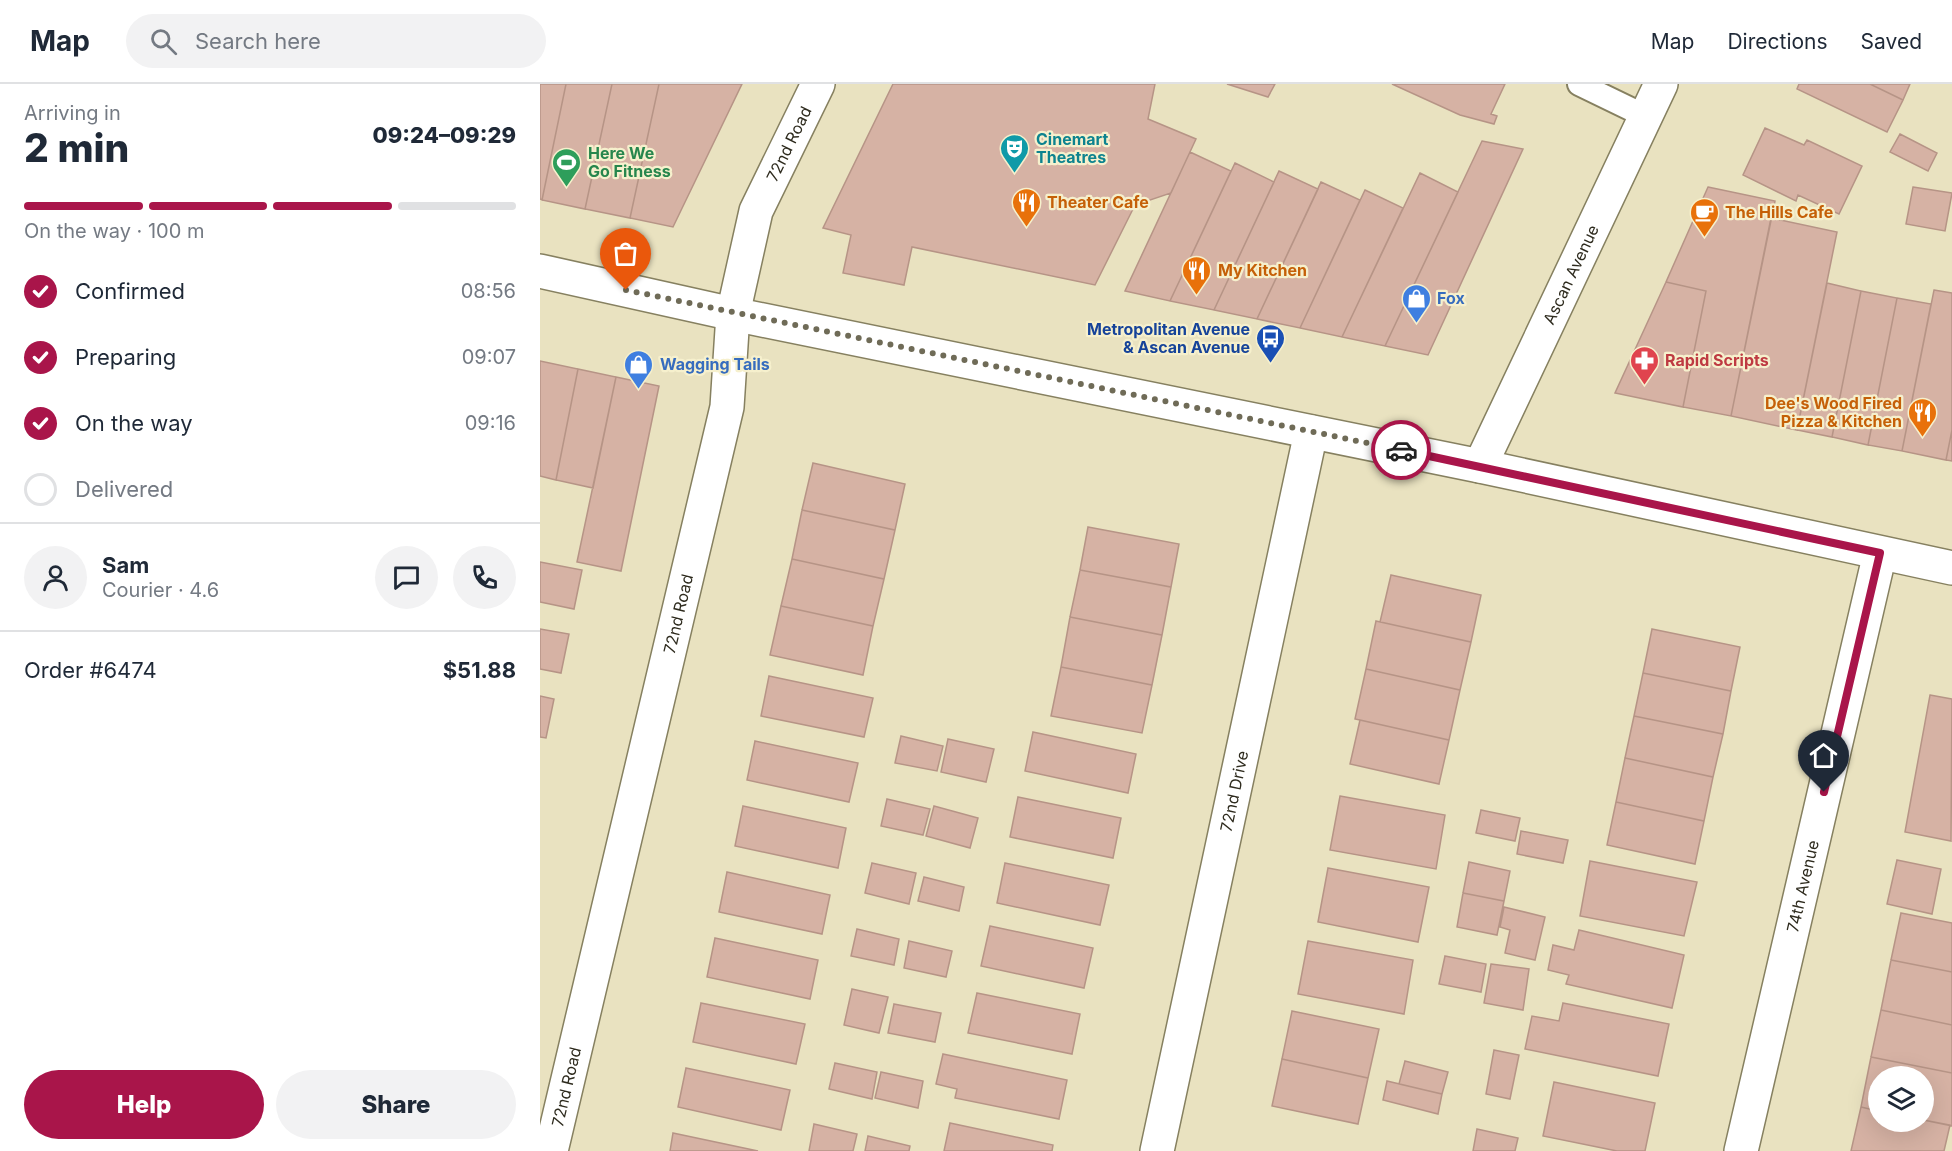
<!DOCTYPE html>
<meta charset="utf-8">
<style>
:root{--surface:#fff;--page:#f2f2f3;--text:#1f2937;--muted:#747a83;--line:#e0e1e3;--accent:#a9154a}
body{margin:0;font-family:Inter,sans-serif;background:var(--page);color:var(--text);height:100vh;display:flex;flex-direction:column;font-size:22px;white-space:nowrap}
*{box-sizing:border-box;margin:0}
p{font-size:20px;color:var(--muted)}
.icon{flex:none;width:33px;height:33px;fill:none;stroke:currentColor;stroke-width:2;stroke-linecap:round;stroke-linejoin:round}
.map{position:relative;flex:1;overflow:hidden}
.details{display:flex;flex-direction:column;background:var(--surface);width:540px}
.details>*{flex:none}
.tools{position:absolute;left:1328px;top:982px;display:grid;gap:12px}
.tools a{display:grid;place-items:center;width:66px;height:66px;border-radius:50%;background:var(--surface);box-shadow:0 6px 24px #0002;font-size:30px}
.pin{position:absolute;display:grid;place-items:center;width:51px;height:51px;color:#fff;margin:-62px -26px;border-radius:50% 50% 50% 0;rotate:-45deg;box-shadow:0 0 6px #0007}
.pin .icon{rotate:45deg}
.courier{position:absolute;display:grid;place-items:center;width:60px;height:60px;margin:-30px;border:4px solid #a9154a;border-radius:50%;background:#fff;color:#222;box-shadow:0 2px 8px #0007}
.headline em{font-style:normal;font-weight:800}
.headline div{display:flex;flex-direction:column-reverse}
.headline{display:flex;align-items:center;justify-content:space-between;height:102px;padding:0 24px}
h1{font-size:39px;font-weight:800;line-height:45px}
.bar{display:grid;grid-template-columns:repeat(4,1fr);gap:9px 6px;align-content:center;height:72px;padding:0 24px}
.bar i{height:8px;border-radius:4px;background:var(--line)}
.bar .on{background:var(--accent)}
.bar p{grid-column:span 4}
.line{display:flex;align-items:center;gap:15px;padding:0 24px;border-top:2px solid var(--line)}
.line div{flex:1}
.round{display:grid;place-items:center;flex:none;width:63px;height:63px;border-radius:32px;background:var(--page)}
ol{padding:0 24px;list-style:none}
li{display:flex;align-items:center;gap:18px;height:66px}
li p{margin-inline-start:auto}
li .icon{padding:6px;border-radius:50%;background:var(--accent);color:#fff;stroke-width:4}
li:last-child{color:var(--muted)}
li i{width:33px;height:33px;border:3px solid var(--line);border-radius:50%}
.cta{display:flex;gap:12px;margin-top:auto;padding:12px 24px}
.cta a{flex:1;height:69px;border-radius:36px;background:var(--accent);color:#fff;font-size:24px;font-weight:800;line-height:69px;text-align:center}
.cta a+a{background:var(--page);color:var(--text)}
header{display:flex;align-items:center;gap:36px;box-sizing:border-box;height:84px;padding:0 30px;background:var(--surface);border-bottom:2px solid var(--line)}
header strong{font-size:28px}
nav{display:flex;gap:33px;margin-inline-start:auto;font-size:21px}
.search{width:420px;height:54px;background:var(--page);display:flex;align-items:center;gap:15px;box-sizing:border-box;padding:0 21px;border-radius:33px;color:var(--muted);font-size:22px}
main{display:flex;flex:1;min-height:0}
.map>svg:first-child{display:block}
.building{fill:#d6b2a4;stroke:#b69486;stroke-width:1.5}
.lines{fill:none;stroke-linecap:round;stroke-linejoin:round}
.lane-casing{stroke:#868060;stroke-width:26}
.street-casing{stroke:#868060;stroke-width:36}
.secondary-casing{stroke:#868060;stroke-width:36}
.lane{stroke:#fff;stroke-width:22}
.street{stroke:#fff;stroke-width:33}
.secondary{stroke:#fff;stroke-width:33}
.done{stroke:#6f6b57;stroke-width:6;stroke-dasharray:0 10.8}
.route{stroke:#a9154a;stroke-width:8}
.labels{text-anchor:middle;stroke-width:4.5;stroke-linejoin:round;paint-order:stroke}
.culture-label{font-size:16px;font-weight:bold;fill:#0d838f;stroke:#f6f0cd;text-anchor:start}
.street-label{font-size:16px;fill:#2e2b1e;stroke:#f6f0cd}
.leisure-label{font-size:16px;font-weight:bold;fill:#27864d;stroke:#f6f0cd;text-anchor:start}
.food-label{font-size:16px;font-weight:bold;fill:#c56008;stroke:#f6f0cd;text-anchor:start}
.shop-label{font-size:16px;font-weight:bold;fill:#366cbe;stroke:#f6f0cd;text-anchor:start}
.transit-label{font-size:16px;font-weight:bold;fill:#164399;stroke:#f6f0cd;text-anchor:end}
.health-label{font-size:16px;font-weight:bold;fill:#be3a42;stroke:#f6f0cd;text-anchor:start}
</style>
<header>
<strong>Map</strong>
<div class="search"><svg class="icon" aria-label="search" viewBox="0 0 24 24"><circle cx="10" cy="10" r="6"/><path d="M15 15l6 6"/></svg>Search here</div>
<nav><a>Map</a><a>Directions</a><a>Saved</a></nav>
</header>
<main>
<section class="details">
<div class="headline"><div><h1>2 min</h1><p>Arriving in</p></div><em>09:24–09:29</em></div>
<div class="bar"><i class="on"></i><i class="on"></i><i class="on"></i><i></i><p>On the way · 100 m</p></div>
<ol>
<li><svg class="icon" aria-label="check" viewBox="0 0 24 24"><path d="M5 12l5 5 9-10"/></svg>Confirmed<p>08:56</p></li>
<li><svg class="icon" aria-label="check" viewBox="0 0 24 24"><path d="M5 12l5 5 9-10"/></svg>Preparing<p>09:07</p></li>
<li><svg class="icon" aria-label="check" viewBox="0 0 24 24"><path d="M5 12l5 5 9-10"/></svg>On the way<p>09:16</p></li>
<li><i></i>Delivered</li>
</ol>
<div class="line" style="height:108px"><a class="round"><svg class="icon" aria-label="person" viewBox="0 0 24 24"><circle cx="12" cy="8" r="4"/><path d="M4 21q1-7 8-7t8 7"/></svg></a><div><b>Sam</b><p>Courier · 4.6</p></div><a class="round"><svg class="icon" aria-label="chat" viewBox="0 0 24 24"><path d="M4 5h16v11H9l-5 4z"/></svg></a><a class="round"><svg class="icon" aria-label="phone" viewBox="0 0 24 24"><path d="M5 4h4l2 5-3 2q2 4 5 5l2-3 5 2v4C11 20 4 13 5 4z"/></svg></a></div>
<div class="line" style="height:78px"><div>Order #6474</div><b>$51.88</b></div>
<div class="cta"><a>Help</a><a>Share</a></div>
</section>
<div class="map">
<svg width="1412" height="1067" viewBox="0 0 1412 1067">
<rect width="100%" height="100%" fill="#e9e2c0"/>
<path class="building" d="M0,0H26L2,116L0,115Z
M26,0H72L45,125L2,116Z
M72,0H119L90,134L45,125Z
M119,0H202L133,143L90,134Z
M353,0H615L608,35L656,55L631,109L595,121L555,201L372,163L364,201L303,189L311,151L283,144Z
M687,0H735L728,13Z
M852,0H965L951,30L957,32L954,40L920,31Z
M1259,0H1330L1363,16L1347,48L1257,5Z
M1330,0H1370L1363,16Z
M1225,44L1264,61L1267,56L1322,82L1299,130L1258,111L1256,117L1203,91Z
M1360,50L1397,69L1388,87L1350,68Z
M942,57L983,65L888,271L845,262Z
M650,68L691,87L630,217L585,207Z
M695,79L734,98L674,226L630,217Z
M739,87L778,105L717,235L674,226Z
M880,89L918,108L845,262L802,253Z
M781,98L820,116L760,244L717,235Z
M1168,103L1235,117L1191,332L1143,323L1166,207L1126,198Z
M1373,103L1412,109L1405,147L1366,140Z
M825,106L863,124L802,253L760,244Z
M1231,134L1297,148L1257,346L1191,332Z
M1126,198L1166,207L1143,323L1075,309Z
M1287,199L1321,207L1292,353L1257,346Z
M1394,206L1412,209V346L1406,376L1362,367Z
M1321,207L1357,214L1328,361L1292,353Z
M1357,214L1391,220L1362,367L1328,361Z
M0,277L38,285L16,396L0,392Z
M38,285L76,293L53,404L16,396Z
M76,293L119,302L81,487L37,478Z
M1412,346V377L1406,376Z
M273,379L365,400L355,446L262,426Z
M262,426L355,446L344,495L252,475Z
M548,443L639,460L631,503L540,486Z
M252,475L344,495L333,542L241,522Z
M0,478L42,486L34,525L0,518Z
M540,486L631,503L622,551L530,533Z
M851,491L941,511L931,558L840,538Z
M241,522L333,542L323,591L230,571Z
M530,533L622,551L612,601L521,583Z
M836,537L931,558L920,606L826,585Z
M0,545L29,550L21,589L0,585Z
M1112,545L1200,563L1191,607L1103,589Z
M521,583L612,601L602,649L511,632Z
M826,585L920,606L909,656L815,635Z
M1103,589L1191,607L1183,650L1094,632Z
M229,592L333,614L324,653L221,632Z
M1390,611L1412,615L1411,757L1365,748Z
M0,612L14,615L6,654L0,653Z
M1094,632L1183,650L1173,693L1085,674Z
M820,636L909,656L899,700L810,680Z
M493,648L596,670L588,709L485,687Z
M361,652L403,662L397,687L355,679Z
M408,655L454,665L446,698L401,688Z
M215,657L318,679L309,718L207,696Z
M1085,674L1173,693L1164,737L1076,718Z
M800,712L905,731L896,785L790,766Z
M478,713L581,734L573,774L470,753Z
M347,715L390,725L383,751L341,742Z
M1076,718L1164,737L1155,780L1067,761Z
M203,722L306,744L298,784L195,762Z
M394,722L438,734L430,764L386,752Z
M941,726L980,734L975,757L936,749Z
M981,747L1028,756L1023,779L977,770Z
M1357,776L1401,785L1392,830L1347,820Z
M1050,777L1157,798L1144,852L1040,832Z
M929,778L970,787L964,817L923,809Z
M332,779L376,789L369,820L325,809Z
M465,779L569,801L560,841L457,819Z
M788,784L889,803L878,858L778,838Z
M187,788L290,811L282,850L179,828Z
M384,793L424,803L419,827L378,817Z
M923,809L964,817L957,851L917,843Z
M964,823L1005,833L995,876L965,869L970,846L960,843Z
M1361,829L1412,839V888L1351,876Z
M450,842L553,864L544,904L441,882Z
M317,845L359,855L354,881L311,872Z
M1039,846L1144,871L1132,924L1026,900L1029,891L1008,886L1013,861L1034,866Z
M175,854L278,876L270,915L167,893Z
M369,857L412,867L406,893L364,884Z
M768,857L873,876L864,930L758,910Z
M905,872L946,880L941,908L899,900Z
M1351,876L1412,888V941L1341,926Z
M951,880L989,885L983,926L944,919Z
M312,905L348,913L339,949L304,941Z
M437,909L540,930L532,970L428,949Z
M161,919L265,940L256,980L153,958Z
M1023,919L1129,940L1118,992L985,965L992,932L1019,937Z
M354,920L401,929L395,958L348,949Z
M1341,926L1412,941V989L1331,973Z
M752,927L839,945L828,994L742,975Z
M954,966L979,971L970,1015L946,1010Z
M403,970L527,996L519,1035L415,1014L417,1005L396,1000Z
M1331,973L1412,989V1042L1383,1036V993H1338V1027L1321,1023Z
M742,975L828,994L818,1040L732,1022Z
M865,977L908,988L902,1010L859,1000Z
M295,979L337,988L332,1015L289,1005Z
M146,984L250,1006L241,1046L138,1023Z
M341,988L383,997L378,1024L335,1014Z
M847,997L902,1010L898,1030L843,1016Z
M1014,998L1115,1019L1105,1067H1077L1003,1052Z
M1321,1023L1338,1027V1038H1383V1036L1410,1041L1404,1067H1311Z
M410,1039L513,1061L512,1067H404Z
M274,1040L317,1050L313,1067H269Z
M937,1045L978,1054L975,1067H933Z
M133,1049L218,1067H130Z
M328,1052L370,1062L369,1067H325Z"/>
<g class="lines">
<defs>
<path id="lane" d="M1039,0L1105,32"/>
<g id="street">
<path id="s1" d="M940,382L1121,0"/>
<path id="s2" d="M11,1067L187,323L193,230L216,127L278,0"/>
<path id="s3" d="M617,1067L771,348"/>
<path id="s4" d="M1201,1067L1340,469"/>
</g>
<path id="secondary" d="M0,187L193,230L940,382L1412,484"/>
</defs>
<use href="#lane" class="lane-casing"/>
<use href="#street" class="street-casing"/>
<use href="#secondary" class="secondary-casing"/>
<use href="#lane" class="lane"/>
<use href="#street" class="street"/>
<use href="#secondary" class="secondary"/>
</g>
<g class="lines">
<path class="done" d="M86,206L861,366"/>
<path class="route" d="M861,366L1340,469L1284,708"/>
</g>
<defs>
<symbol id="theatre-pin" viewBox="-11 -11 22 30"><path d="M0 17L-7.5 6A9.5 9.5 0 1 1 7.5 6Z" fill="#0f9aa8" stroke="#f6f0cd"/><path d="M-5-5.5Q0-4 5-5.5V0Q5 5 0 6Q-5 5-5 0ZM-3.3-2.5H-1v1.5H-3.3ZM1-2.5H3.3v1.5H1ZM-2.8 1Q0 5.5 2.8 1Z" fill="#fff"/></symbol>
<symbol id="stadium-pin" viewBox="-11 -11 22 30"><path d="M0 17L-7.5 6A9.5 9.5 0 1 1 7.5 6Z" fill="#2e9e5b" stroke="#f6f0cd"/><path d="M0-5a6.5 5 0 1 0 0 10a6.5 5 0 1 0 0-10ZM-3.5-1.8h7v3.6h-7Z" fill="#fff"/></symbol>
<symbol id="restaurant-pin" viewBox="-11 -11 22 30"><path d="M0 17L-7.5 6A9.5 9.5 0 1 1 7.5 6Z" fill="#e8710a" stroke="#f6f0cd"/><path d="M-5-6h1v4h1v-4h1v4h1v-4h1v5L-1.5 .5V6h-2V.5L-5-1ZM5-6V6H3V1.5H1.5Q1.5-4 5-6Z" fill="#fff"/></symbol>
<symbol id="cafe-pin" viewBox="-11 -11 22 30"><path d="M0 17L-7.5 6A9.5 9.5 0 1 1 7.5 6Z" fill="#e8710a" stroke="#f6f0cd"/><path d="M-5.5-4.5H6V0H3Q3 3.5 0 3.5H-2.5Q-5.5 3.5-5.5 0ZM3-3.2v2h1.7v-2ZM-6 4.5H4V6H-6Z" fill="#fff"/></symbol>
<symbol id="shop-pin" viewBox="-11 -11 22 30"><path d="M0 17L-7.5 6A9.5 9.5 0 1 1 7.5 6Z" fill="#3f7fe0" stroke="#f6f0cd"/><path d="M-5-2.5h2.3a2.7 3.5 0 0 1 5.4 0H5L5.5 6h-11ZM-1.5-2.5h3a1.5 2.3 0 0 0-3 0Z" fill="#fff"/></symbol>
<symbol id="bus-pin" viewBox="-11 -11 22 30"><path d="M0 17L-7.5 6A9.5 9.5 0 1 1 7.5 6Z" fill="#1a4fb4" stroke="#f6f0cd"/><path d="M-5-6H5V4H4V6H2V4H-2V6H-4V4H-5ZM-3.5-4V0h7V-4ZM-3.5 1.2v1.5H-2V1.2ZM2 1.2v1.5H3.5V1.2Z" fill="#fff"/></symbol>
<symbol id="pharmacy-pin" viewBox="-11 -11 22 30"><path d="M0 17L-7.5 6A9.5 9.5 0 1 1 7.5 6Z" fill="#e0444e" stroke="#f6f0cd"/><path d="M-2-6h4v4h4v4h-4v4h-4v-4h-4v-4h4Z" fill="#fff"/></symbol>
</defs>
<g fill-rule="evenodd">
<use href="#theatre-pin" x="458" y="48" width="33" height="45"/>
<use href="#stadium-pin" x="10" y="62" width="33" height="45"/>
<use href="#restaurant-pin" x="470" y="102" width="33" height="45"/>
<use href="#cafe-pin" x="1148" y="112" width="33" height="45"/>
<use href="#restaurant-pin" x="640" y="170" width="33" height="45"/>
<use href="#shop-pin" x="860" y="198" width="33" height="45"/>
<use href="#bus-pin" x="714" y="238" width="33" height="45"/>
<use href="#pharmacy-pin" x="1088" y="260" width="33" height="45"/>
<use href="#shop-pin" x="82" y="264" width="33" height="45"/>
<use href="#restaurant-pin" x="1366" y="312" width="33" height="45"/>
</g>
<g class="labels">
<g class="culture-label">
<text x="496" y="61">Cinemart<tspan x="496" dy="18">Theatres</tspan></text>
</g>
<g class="street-label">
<text dy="6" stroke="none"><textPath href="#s2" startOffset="1038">72nd Road</textPath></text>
<text dy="6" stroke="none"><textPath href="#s1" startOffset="212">Ascan Avenue</textPath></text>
<text dy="6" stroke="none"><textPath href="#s2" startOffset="552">72nd Road</textPath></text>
<text dy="6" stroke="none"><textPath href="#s3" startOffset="368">72nd Drive</textPath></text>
<text dy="6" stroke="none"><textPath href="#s4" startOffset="272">74th Avenue</textPath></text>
<text dy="6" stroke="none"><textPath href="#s2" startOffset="66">72nd Road</textPath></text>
</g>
<g class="leisure-label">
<text x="48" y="75">Here We<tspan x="48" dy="18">Go Fitness</tspan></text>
</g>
<g class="food-label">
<text x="507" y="124">Theater Cafe</text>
<text x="1185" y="134">The Hills Cafe</text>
<text x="678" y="192">My Kitchen</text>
<text x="1362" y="325" text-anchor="end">Dee's Wood Fired<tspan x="1362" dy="18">Pizza &amp; Kitchen</tspan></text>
</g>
<g class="shop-label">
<text x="897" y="220">Fox</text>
<text x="120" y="286">Wagging Tails</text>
</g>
<g class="transit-label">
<text x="710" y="251">Metropolitan Avenue<tspan x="710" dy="18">&amp; Ascan Avenue</tspan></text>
</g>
<g class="health-label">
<text x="1125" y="282">Rapid Scripts</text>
</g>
</g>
</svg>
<div class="tools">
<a><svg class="icon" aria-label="layers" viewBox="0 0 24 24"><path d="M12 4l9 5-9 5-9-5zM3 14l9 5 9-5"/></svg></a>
</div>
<div class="pin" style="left:86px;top:206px;background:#ea580c"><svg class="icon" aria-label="bag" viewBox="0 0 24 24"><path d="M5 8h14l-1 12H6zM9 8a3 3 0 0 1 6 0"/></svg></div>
<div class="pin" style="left:1284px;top:708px;background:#1f2937"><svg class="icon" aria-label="home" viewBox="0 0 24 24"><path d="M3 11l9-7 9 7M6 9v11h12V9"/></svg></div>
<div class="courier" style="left:861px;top:366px"><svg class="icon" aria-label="car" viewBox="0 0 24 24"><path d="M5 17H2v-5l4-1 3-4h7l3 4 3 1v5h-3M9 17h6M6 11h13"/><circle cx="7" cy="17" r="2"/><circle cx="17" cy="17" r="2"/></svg></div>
</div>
</main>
